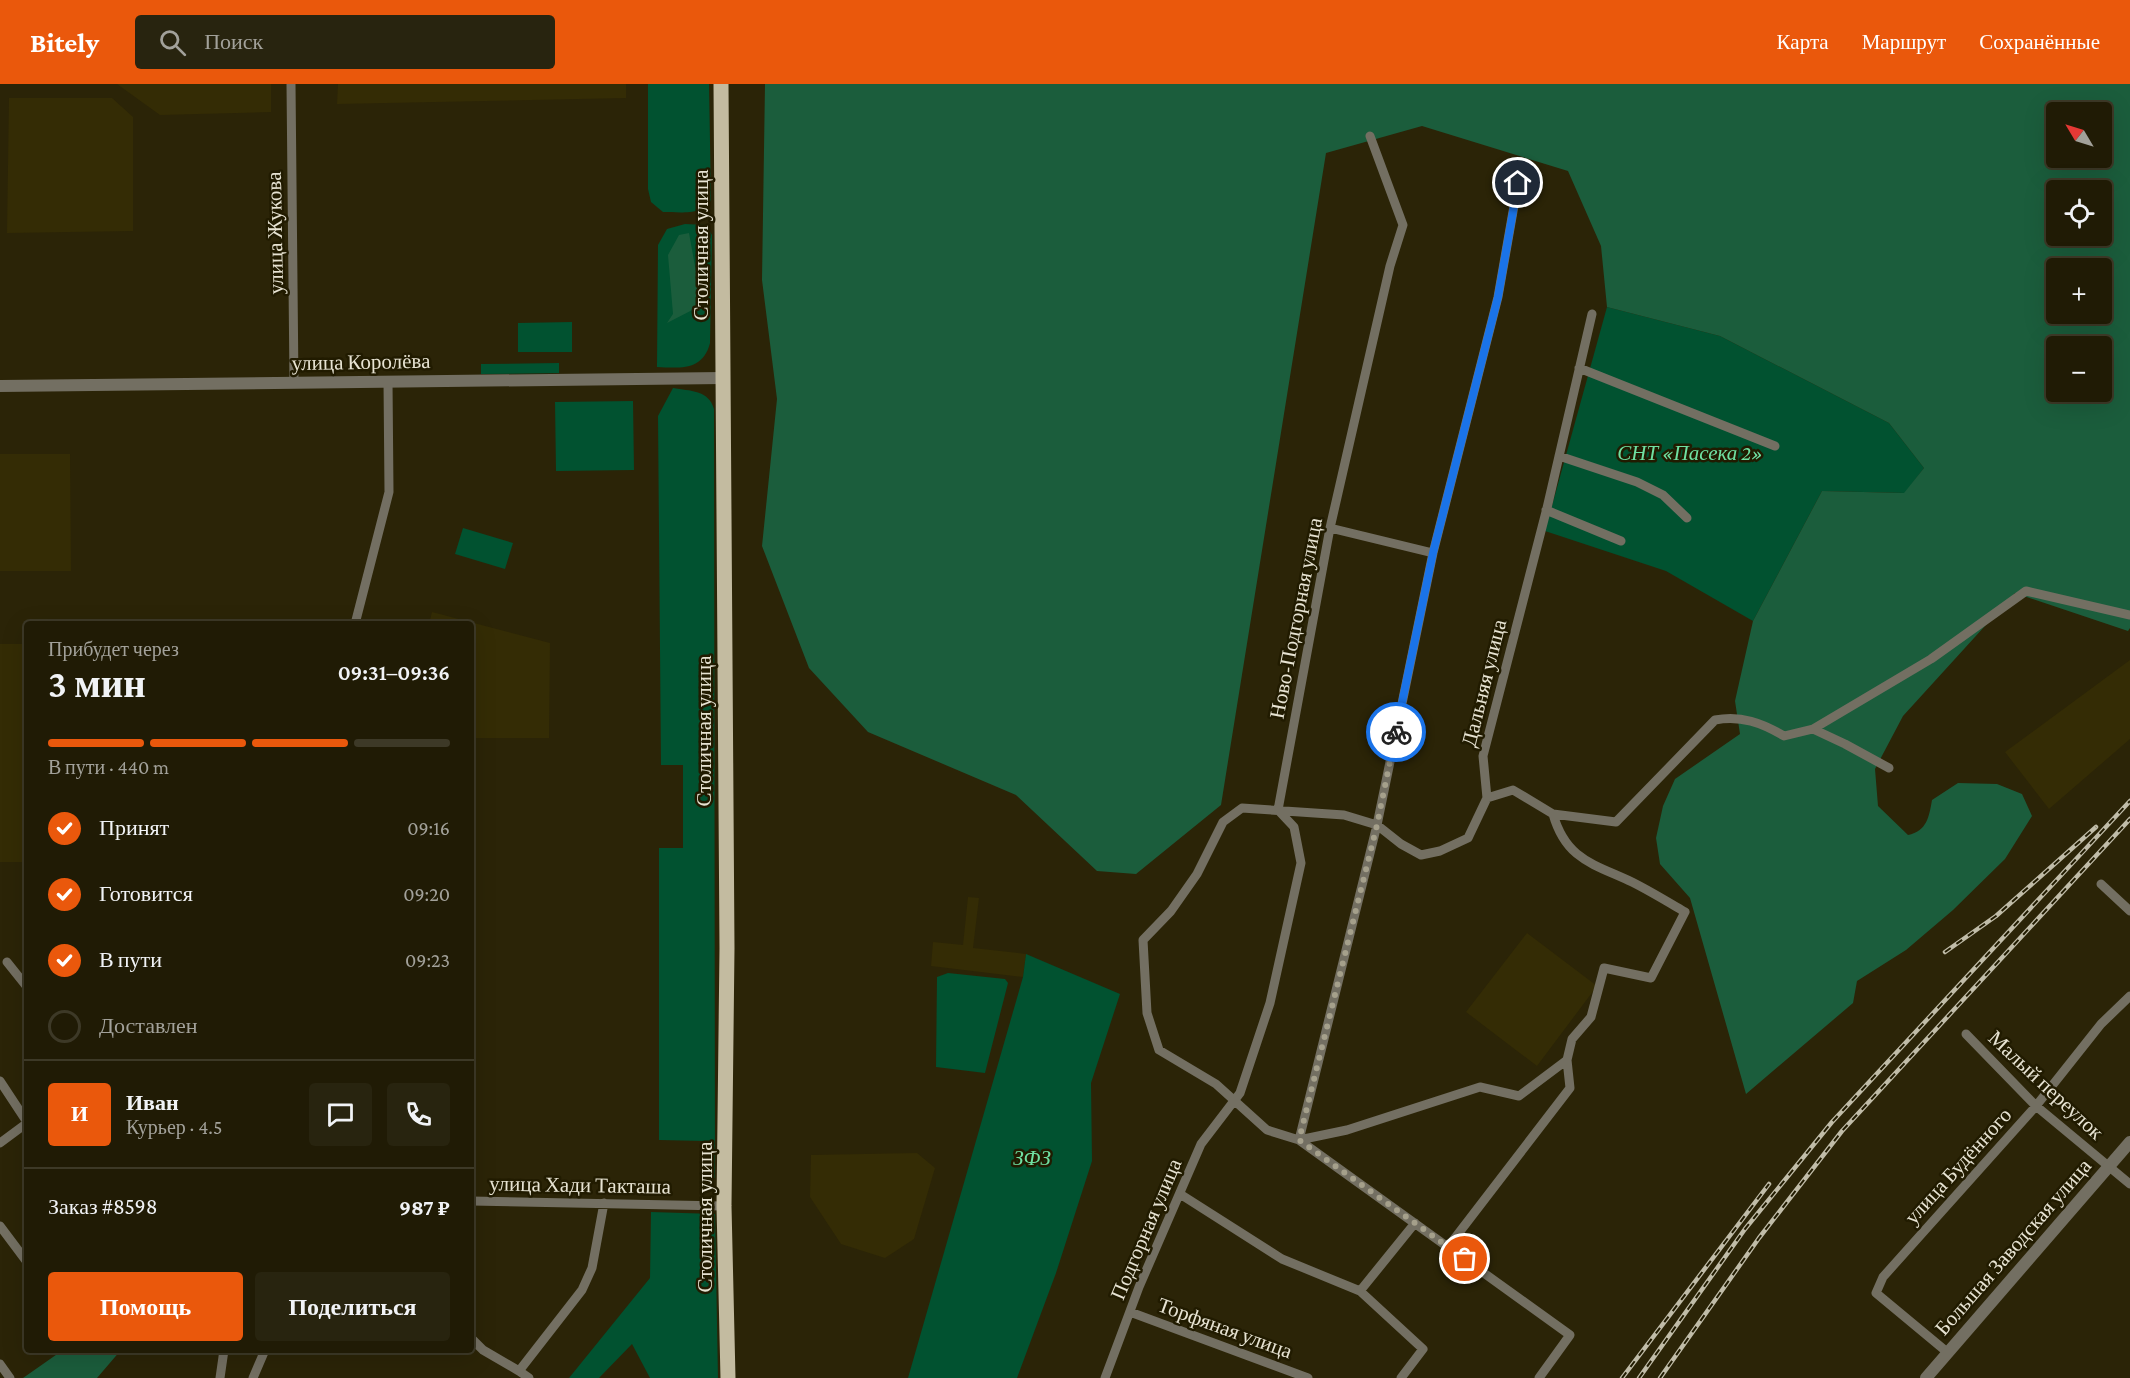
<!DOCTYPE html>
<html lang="ru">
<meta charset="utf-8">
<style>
:root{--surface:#201b05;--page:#28240f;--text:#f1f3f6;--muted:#a2a19a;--line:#3d3927;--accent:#ea580c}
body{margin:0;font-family:"Crimson Pro",serif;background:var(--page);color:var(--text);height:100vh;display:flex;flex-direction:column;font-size:22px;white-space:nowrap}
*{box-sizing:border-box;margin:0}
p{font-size:20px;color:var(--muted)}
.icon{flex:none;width:33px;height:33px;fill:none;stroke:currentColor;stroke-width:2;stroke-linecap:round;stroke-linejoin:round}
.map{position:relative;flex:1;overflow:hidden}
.drawer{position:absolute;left:24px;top:537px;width:450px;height:732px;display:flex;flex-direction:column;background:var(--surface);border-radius:6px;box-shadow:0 6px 24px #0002,0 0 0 2px var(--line)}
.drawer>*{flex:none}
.needle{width:39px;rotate:308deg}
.fabs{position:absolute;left:2046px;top:18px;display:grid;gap:12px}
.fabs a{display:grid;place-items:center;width:66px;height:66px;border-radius:6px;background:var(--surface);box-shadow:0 6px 24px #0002,0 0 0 2px var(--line);font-size:30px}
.pin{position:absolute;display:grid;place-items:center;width:51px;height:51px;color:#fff;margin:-26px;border:3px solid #fff;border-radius:50%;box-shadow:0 2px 6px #0007}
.courier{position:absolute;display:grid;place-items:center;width:60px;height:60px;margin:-30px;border:4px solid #1a73e8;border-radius:50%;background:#fff;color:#222;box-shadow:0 2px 8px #0007}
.head em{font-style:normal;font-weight:600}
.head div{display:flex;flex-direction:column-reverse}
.head{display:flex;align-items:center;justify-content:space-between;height:102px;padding:0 24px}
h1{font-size:39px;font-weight:600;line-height:45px}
.bar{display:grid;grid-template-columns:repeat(4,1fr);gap:9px 6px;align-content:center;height:72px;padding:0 24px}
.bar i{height:8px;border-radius:4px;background:var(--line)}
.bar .active{background:var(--accent)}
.bar p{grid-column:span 4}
.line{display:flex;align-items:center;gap:15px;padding:0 24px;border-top:2px solid var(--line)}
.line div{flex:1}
.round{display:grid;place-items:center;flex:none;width:63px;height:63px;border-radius:6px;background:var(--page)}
ol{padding:0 24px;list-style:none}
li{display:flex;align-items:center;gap:18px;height:66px}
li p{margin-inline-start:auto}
li .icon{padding:6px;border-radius:50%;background:var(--accent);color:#fff;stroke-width:4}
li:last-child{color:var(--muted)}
li i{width:33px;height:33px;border:3px solid var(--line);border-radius:50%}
.action{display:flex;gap:12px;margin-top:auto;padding:12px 24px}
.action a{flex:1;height:69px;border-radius:6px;background:var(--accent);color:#fff;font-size:24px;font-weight:600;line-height:69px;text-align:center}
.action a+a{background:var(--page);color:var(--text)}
header{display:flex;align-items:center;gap:36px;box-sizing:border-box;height:84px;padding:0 30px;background:var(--accent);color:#fff}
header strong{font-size:28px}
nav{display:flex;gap:33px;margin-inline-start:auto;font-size:21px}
.search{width:420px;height:54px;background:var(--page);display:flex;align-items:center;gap:15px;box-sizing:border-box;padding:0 21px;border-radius:6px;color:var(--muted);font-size:22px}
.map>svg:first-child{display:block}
.built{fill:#342c05}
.green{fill:#015230}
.forest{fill:#1b5d3c;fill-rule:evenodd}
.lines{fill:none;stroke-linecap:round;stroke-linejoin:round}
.minor{stroke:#736f62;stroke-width:9}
.tertiary{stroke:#736f62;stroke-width:12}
.primary{stroke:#c3bba0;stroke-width:15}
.rail-casing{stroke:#c0bca8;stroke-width:4.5}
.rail{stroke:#211b00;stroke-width:2;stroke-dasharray:7;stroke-linecap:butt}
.done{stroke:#a5a08b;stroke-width:6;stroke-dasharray:0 10.8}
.route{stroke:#1a73e8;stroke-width:8}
.labels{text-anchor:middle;stroke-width:5;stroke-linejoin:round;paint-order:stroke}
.street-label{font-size:21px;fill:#e7e3d2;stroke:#211b00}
.park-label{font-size:21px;font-style:italic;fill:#6fe1a2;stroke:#211b00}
</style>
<header>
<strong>Bitely</strong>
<div class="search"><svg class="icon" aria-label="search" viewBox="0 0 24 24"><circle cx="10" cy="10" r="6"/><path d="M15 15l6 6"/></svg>Поиск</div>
<nav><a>Карта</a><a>Маршрут</a><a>Сохранённые</a></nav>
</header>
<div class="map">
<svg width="2130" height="1294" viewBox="0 0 2130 1294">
<rect width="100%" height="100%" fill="#2b2407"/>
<path class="built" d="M117,0H271V28L160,31Z
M338,0H626V14L337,20Z
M9,14H112L133,33V147L7,149Z
M0,370H70L71,487H0Z
M432,528L550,559L549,654H471V540H429Z
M0,560H27V778H0Z
M2130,576V655L2049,725L2005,668Z
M968,813L979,814L973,864L1026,870L1023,893L931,882L933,858L963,861Z
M1527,849L1597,902L1537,982L1466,928Z
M917,1069L935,1084L914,1155L885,1174L841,1160L810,1113L811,1071Z"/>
<path class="green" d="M648,0H709L711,116C704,132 678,128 663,128L651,118L648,105Z
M685,140L706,141L712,151L710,259C703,287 680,284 657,283L658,161L667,145Z
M1607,223L1720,252L1889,339L1924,384L1905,409L1822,407L1753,537L1666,487L1545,447Z
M572,238V268H518V239Z
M559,279V289L481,290V280Z
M673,304C690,307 709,306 714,325L715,1094H705V1057L659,1056V764H683V681H661L658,332Z
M633,317L634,386L556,387L555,318Z
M463,444L513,459L505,485L455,470Z
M1026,870L1120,910L1091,999L1092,1077L1056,1189L1017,1294H908L1023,893Z
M948,889L1005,895L1008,899L985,989L936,983L937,893Z
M651,1128L715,1130L718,1294H650L632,1260L599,1294H569L650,1194Z"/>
<path class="forest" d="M765,0H2130V544L2128,547L2015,509L1903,632L1875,685L1878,722L1908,751C1927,747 1929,733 1932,716L1958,699L1997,700L2022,710L2032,732L2005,775L1953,826L1906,866L1857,897L1853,919L1746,1010L1690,814L1660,780L1656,754L1663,722L1675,695L1740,650L1735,617L1753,537L1822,407L1904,409L1924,384L1889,339L1720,252L1607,223L1601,162L1568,87L1422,42L1326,69L1221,721L1136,790L1097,787L1016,711L868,648L809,584L762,462L777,315L762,196ZM2056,28H2102V74H2056ZM2056,106H2102V152H2056ZM2056,184H2102V230H2056ZM2056,262H2102V308H2056Z
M689,149L702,221L667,239L673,230L668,171L679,151Z
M63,1266H121L97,1294H23Z"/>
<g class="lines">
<path class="minor" d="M291,0L294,299
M1518,99L1498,213L1433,469L1377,741L1299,1056L1347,1046L1480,1003L1519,1012L1567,976
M1579,284L1775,362
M1559,372L1637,398L1663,411L1687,434
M1546,426L1621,457
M1330,444L1433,469
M355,540L389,408L388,297
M1813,645L1931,575L2026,507L2130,531
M1487,714L1513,706L1553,730
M1278,726L1330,444L1390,182L1403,141L1370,52
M2101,800L2130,827
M7,878L27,903
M1966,950L2036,1022L2130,1100
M0,997L27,1038
M0,1059L27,1039
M1180,1110L1282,1175L1360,1207L1423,1265L1401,1294
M471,1117L724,1122
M0,1142L27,1178
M1448,1163L1570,1004L1567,976L1572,955L1591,933L1604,884L1651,894L1685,828C1668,818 1650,807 1632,798C1594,780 1566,776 1553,730L1616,738L1715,636C1741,631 1762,639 1784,652L1813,645L1845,660L1889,684
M1360,1207L1415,1139
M1130,1228L1308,1294
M471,1254L483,1266L519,1287
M1947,1268L1876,1209L1883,1193L2036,1022L2101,940L2130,912
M0,1280L10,1294
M220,1294L224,1266
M253,1294L265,1266
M529,1294L519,1287L582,1206L592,1184L604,1119
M1105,1294L1139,1203L1201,1060L1240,1009L1270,919L1301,779L1294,743L1278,726
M1539,1294L1570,1251L1299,1056L1267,1046L1216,1000L1159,966L1147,929L1143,856L1171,827L1197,790L1223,738L1242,724L1344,731L1377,741L1401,760L1421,771L1440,767L1468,754L1487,714L1483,672L1547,424L1592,230"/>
<path class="tertiary" d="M0,302L723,294
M1926,1294L2130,1058"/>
<path class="primary" d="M721,0L727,864L724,1122L728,1294"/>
<defs>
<path id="rail" d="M1945,868L1996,832L2096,743
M1622,1294L1769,1100
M1639,1294L1745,1145L1832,1038L2130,717
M1660,1294L1759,1154L1842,1047L2130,735"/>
</defs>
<use href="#rail" class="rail-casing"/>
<use href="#rail" class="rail"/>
</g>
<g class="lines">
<path class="done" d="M1396,648L1377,741L1299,1056L1465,1175"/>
<path class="route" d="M1396,648L1433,469L1498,213L1518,99"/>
</g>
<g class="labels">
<g class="street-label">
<text transform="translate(275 149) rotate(-91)" y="7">улица Жукова</text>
<text transform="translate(701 161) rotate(-90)" y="7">Столичная улица</text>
<text transform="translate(361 278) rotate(-1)" y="7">улица Королёва</text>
<text transform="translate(1296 534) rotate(-79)" y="7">Ново-Подгорная улица</text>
<text transform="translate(1484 599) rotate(-76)" y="7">Дальняя улица</text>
<text transform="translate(704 647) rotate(-90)" y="7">Столичная улица</text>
<text transform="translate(2046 1001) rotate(43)" y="7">Малый переулок</text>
<text transform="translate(1958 1082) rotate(-48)" y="7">улица Будённого</text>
<text transform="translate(580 1101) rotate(1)" y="7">улица Хади Такташа</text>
<text transform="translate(705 1133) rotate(-90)" y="7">Столичная улица</text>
<text transform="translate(1146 1145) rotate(-67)" y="7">Подгорная улица</text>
<text transform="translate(2013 1163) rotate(-49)" y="7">Большая Заводская улица</text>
<text transform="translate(1225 1244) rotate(20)" y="7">Торфяная улица</text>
</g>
<g class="park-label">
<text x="1690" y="376">СНТ «Пасека 2»</text>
<text x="1032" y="1081">ЗФЗ</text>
</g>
</g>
</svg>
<div class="fabs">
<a><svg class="needle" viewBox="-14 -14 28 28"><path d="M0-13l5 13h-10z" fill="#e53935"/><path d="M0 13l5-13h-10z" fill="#a2a19a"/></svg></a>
<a><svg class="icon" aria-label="locate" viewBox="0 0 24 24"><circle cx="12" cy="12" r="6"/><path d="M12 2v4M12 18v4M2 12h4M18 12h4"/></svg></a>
<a>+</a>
<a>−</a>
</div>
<div class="pin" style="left:1465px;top:1175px;background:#ea580c"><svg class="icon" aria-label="bag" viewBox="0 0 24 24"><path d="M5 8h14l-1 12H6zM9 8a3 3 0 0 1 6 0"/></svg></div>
<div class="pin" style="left:1518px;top:99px;background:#1f2937"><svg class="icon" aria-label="home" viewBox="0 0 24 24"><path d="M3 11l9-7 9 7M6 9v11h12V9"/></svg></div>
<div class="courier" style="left:1396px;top:648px"><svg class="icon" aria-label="bike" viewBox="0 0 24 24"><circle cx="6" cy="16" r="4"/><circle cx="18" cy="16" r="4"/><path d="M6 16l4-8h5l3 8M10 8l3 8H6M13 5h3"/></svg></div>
<section class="drawer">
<div class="head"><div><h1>3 мин</h1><p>Прибудет через</p></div><em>09:31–09:36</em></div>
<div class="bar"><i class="active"></i><i class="active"></i><i class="active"></i><i></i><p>В пути · 440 m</p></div>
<ol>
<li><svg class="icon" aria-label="check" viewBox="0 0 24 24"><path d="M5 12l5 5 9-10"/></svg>Принят<p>09:16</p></li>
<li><svg class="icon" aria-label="check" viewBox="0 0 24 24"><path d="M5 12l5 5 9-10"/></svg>Готовится<p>09:20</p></li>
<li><svg class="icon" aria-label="check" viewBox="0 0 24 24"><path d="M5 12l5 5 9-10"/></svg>В пути<p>09:23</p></li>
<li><i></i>Доставлен</li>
</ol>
<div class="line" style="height:108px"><b class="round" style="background:var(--accent);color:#fff">И</b><div><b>Иван</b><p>Курьер · 4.5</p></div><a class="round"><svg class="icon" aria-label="chat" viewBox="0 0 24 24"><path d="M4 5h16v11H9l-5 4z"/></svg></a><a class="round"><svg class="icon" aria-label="phone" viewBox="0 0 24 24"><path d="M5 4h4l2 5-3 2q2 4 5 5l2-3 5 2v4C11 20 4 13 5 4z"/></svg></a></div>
<div class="line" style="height:78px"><div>Заказ #8598</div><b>987 ₽</b></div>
<div class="action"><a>Помощь</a><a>Поделиться</a></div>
</section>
</div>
